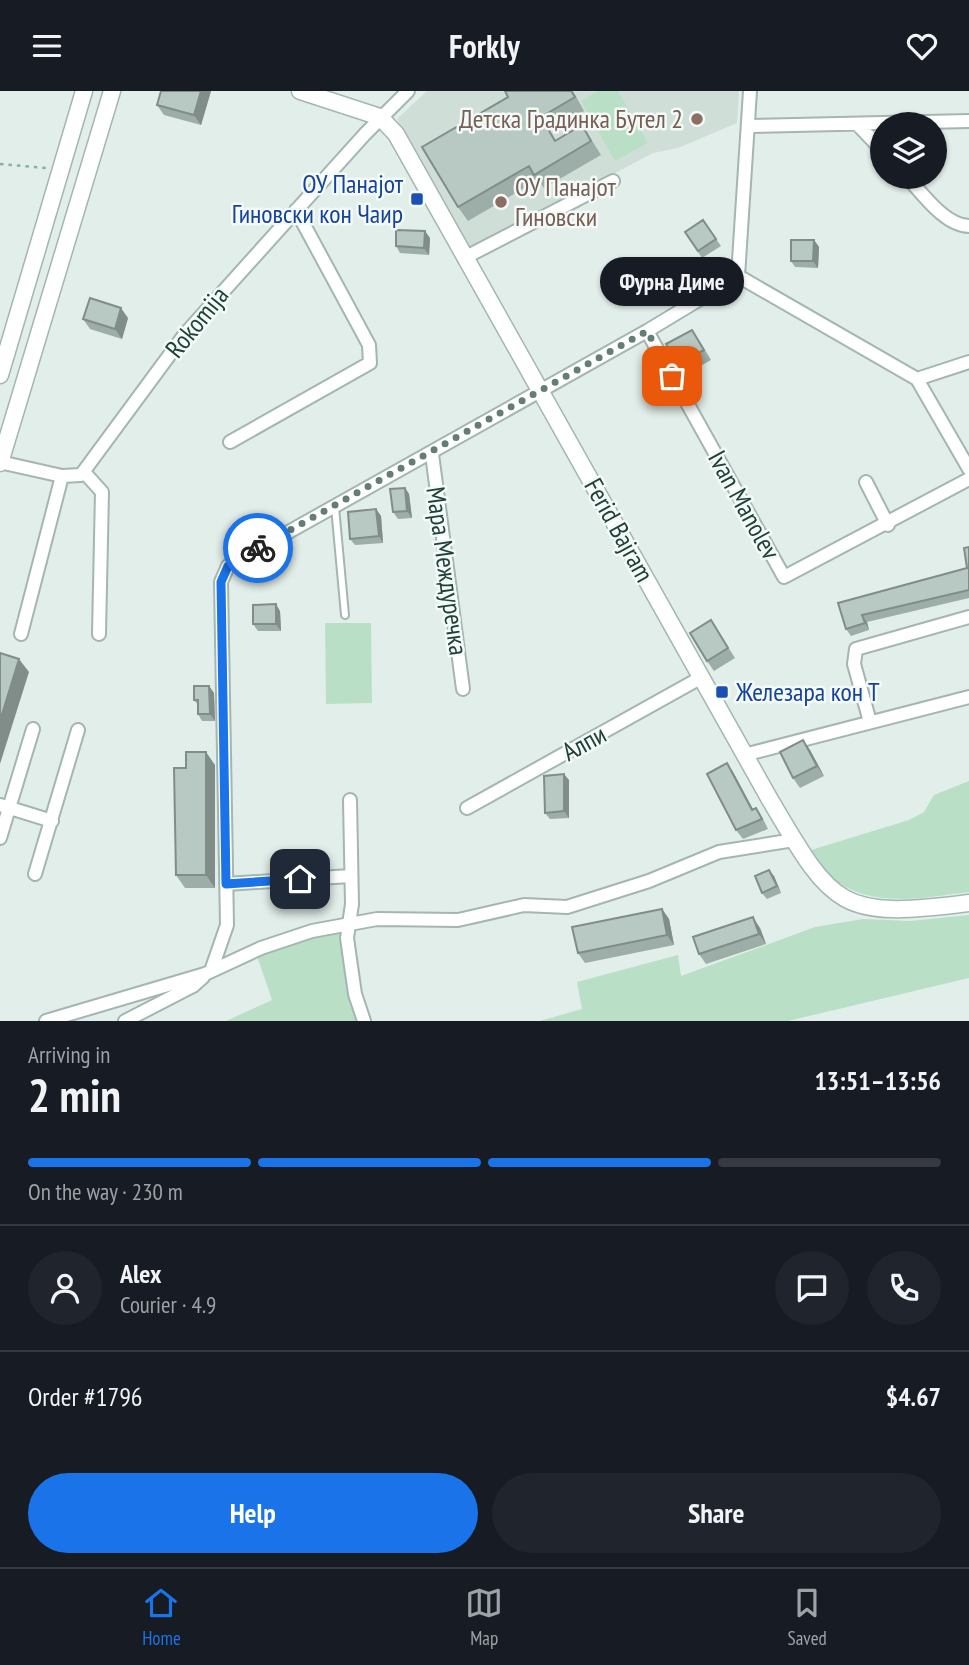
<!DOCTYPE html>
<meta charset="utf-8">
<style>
:root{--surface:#171b24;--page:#20242c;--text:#f1f3f6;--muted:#9ea1a6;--line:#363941;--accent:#1a73e8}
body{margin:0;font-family:"PT Sans Narrow",sans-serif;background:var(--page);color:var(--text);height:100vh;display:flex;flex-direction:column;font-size:26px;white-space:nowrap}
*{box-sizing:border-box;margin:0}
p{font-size:23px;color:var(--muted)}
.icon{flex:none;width:38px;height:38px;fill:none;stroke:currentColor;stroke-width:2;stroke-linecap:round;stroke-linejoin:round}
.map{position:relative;height:930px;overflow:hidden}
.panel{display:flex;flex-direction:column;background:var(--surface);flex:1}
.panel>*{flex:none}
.tools{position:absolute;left:870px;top:21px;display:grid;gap:14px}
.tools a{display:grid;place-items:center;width:77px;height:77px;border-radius:50%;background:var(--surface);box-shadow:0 2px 5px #0004;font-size:35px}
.pin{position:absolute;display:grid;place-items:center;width:60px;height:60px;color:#fff;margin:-30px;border-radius:14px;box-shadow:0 4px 10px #0006}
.courier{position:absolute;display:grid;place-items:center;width:70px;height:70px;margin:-35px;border:5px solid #1a73e8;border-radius:50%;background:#fff;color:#222;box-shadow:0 2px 9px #0007}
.bubble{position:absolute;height:49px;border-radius:24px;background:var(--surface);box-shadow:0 2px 5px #0004;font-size:23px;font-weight:800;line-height:49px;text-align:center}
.overview em{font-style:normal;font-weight:800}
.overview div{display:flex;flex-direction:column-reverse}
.overview{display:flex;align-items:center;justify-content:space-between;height:119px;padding:0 28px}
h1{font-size:46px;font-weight:800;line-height:52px}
.bar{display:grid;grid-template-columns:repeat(4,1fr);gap:10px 7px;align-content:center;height:84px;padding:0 28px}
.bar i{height:9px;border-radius:5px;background:var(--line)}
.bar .current{background:var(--accent)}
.bar p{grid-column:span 4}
.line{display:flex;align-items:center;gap:18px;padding:0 28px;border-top:2px solid var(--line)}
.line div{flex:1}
.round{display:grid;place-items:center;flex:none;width:74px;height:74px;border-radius:37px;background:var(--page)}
.action{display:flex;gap:14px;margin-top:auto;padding:14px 28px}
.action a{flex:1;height:80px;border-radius:42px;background:var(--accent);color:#fff;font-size:28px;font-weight:800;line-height:80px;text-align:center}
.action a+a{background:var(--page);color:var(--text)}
header{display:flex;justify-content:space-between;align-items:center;height:91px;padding:0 28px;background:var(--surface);font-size:32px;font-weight:800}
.menu{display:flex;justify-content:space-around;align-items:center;height:98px;border-top:2px solid var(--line);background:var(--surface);font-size:19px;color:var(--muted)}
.menu a{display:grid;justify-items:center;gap:4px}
.menu .current{color:var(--accent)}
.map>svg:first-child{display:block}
.built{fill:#d0ded8}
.green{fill:#b9e0c6}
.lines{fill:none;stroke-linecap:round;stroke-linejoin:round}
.service-casing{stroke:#a4b6b1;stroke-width:10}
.minor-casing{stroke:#a4b6b1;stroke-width:16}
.tertiary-casing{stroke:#a4b6b1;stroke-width:19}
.path{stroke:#80b4a7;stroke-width:2.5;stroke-dasharray:3.5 5;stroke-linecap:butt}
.service{stroke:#fff;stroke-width:6}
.minor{stroke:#fff;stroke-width:12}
.tertiary{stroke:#fff;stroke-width:16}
.wall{fill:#9dada7}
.shaded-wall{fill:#808d88}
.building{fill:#b7c9c2;stroke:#808d88;stroke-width:2}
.done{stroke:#647d77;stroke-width:7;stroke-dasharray:0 12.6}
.route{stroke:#1a73e8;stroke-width:9}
.education-dot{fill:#8d6e63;stroke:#f3faf7;stroke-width:2.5}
.transit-dot{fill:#1a4fb4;stroke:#f3faf7;stroke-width:2.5}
.labels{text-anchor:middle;stroke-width:5;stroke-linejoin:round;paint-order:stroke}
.education-label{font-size:26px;fill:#785e54;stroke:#f3faf7;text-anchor:end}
.transit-label{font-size:26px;fill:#164399;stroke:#f3faf7;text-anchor:end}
.street-label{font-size:26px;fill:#20403a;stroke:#f3faf7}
</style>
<header><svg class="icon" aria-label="menu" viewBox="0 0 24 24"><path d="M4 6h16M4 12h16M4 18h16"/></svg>Forkly<svg class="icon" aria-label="heart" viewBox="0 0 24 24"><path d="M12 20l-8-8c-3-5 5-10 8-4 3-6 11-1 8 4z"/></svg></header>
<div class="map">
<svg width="969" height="930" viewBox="0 0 969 930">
<rect width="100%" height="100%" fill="#e2eee9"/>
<path class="built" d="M427,0H739L737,32L678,57L653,62L468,160L397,28Z"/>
<path class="green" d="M598,0H618L648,52L615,70L581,10Z
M325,532H371L372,612L326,613Z
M969,690V801C910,809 844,822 811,759L909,729L924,721L934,704Z
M969,824V887L788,930H540L582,918L577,891L678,864L681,885L815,836L863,828L910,830Z
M347,832L364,930H226L272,909L255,859Z"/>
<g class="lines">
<defs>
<path id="service" d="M335,416L345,524"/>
<path id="minor" d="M858,34L882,59
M748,35L969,30
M907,86C922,102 945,135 969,135
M464,167L613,90
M738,185L917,288L969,271
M738,185L750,0
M647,240L784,486L969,388
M917,288L969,378
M230,351L370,272L369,254L296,119
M432,363L463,598
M0,371L62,385L81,384L185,243L365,43L408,0
M84,381L102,401L99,543
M866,391L888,434
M21,543L62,385
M870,631L854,573L856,558L969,526
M744,664L969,606
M350,709L352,813L347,847L355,903L364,930
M0,714L52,730
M467,717L702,586
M0,747L33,638
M35,783L78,639
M226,793L350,785
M211,880L227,834L221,491L228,475L647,240L738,185
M46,930L205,883L261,857L312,840L377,828L458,829L524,814L567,816L649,790L719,761L794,749
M125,930L193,895L203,886"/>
<path id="tertiary" d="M300,0L380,26L396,43L769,707C833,816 838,829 969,812
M0,284L84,0
M0,372L112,0"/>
</defs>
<use href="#service" class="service-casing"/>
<use href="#minor" class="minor-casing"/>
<use href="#tertiary" class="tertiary-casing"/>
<path class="path" d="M0,73L46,77"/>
<use href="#service" class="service"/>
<use href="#minor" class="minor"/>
<use href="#tertiary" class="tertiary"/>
</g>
<path class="wall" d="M161,0H211L201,34L164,24L157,14Z
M573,0L584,20L550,40L556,50L591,48L601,64L544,97L538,89L468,130L458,116L422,56Z
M703,129L721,155L702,167L685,141Z
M430,147L429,164L400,162L396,155Z
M814,149L819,156L818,177L795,176L791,170Z
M128,227L122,248L90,238L83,228Z
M699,249L711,269L685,284L678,273Z
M405,397L409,403L412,427L398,428L393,421Z
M376,418L381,425L383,452L355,454L350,448Z
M969,456V507L867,531L869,539L851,545L846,538L838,512L967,477Z
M280,520L281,540H258L253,533Z
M711,529L735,567L714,580L707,570Z
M209,595L214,602L215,630H202L198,623V614L194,609Z
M803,649L810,659L824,685L800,697L793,687Z
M215,674V797H185L176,784L186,677Z
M733,681L753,718L756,717L762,726L768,738L743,748L736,739Z
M569,689V727L550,728L545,722Z
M774,785L781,802L767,808L762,802Z
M662,818L669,828L674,854L585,872L578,862Z
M760,837L766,853L706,873L699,863Z"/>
<path class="shaded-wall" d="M201,0H211L201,34L194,24Z
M425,140L430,147L429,164L424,157Z
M814,149L819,156L818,177L813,170Z
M121,217L128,227L122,248L115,238Z
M405,397L409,403L412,427L407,420Z
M376,418L381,425L383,452L379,445Z
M276,513L280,520L281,540L276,533Z
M862,524L867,531L869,539L865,532Z
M19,568L29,581L0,673V630Z
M209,595L214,602L215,630L210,623Z
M803,649L810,659L824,685L817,675Z
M206,661L215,674V797L206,784Z
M727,672L733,681L758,728L752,719Z
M564,683L569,689V727L564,720Z
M769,779L774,785L781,802L777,795Z
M662,818L669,828L674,854L667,844Z
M753,826L760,837L766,853L759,843Z"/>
<path class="building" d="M161,0H201L194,24L157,14Z
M505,0H571L575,6L541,26L555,50L582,34L591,50L534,84L529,75L458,116L422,56L508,6Z
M703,129L716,148L698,160L685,141Z
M396,139L425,140L424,157L396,155Z
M791,149H814L813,170H791Z
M90,207L121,217L115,238L83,228Z
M692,239L704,259L678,273L666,253Z
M405,397L407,420L393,421L390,398Z
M376,418L379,445L350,448L348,421Z
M969,456V499L862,524L865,532L846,538L838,512L967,477L964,457Z
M276,513V533H253V514Z
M711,529L728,557L707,570L690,542Z
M0,562L19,568L0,630Z
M194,595H209L210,623H198V609H194Z
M803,649L817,675L793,687L780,661Z
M186,661H206V784H176L174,677H186Z
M727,672L752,719L756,717L762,728L736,739L707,683Z
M564,683V720L545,722L544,685Z
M769,779L777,795L762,802L755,785Z
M662,818L667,844L578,862L572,836Z
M753,826L759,843L699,863L693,846Z"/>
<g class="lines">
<path class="done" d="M258,457L647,240L672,285"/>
<path class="route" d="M258,457L228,475L221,491L226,793L300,788"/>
</g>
<g class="education-dot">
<circle cx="697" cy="28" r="7"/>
<circle cx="501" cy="111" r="7"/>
</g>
<g class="transit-dot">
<rect x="410" y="101" width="14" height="14" rx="3.5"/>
<rect x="715" y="594" width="14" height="14" rx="3.5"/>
</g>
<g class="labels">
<g class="education-label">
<text x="683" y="37">Детска Градинка Бутел 2</text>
<text x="515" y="105" text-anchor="start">ОУ Панајот<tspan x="515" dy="30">Гиновски</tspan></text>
</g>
<g class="transit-label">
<text x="403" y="102">ОУ Панајот<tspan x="403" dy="30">Гиновски кон Чаир</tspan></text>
<text x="736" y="610" text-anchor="start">Железара кон Т</text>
</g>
<g class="street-label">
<text transform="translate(197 231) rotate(-51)" y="9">Rokomija</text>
<text transform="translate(744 414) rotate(61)" y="9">Ivan Manolev</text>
<text transform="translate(619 439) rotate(61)" y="9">Ferid Bajram</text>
<text transform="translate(447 480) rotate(82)" y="9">Мара Междуречка</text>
<text transform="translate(584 652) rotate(-29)" y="9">Алпи</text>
</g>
</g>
</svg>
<div class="tools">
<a><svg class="icon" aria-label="layers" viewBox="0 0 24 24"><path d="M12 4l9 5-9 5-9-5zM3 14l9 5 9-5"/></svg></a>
</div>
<div class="pin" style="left:672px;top:285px;background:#ea580c"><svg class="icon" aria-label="bag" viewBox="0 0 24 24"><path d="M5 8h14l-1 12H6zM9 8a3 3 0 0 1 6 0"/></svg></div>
<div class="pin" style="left:300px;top:788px;background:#1f2937"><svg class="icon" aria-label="home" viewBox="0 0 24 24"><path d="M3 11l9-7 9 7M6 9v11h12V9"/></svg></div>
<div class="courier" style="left:258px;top:457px"><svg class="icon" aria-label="bike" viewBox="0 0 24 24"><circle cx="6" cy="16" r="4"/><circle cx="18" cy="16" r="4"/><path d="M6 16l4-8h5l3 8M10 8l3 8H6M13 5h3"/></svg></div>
<div class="bubble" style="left:600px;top:166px;width:144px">Фурна Диме</div>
</div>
<section class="panel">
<div class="overview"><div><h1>2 min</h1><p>Arriving in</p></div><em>13:51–13:56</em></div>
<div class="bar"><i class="current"></i><i class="current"></i><i class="current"></i><i></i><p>On the way · 230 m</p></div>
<div class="line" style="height:126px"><a class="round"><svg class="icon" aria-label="person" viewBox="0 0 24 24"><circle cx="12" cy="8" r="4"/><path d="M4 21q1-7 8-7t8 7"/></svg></a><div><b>Alex</b><p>Courier · 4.9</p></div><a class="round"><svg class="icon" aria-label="chat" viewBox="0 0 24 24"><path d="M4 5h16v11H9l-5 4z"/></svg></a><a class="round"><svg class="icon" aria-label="phone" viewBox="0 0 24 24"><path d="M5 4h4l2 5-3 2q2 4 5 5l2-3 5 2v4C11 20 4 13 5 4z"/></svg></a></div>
<div class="line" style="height:91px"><div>Order #1796</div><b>$4.67</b></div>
<div class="action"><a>Help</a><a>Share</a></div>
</section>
<nav class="menu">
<a class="current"><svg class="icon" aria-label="home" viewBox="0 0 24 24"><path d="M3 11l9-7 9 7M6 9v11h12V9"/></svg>Home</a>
<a><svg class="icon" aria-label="map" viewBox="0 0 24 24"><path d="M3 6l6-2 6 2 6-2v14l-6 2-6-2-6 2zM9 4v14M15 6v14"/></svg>Map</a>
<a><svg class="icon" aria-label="saved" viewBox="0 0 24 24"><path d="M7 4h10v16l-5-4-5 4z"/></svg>Saved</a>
</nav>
